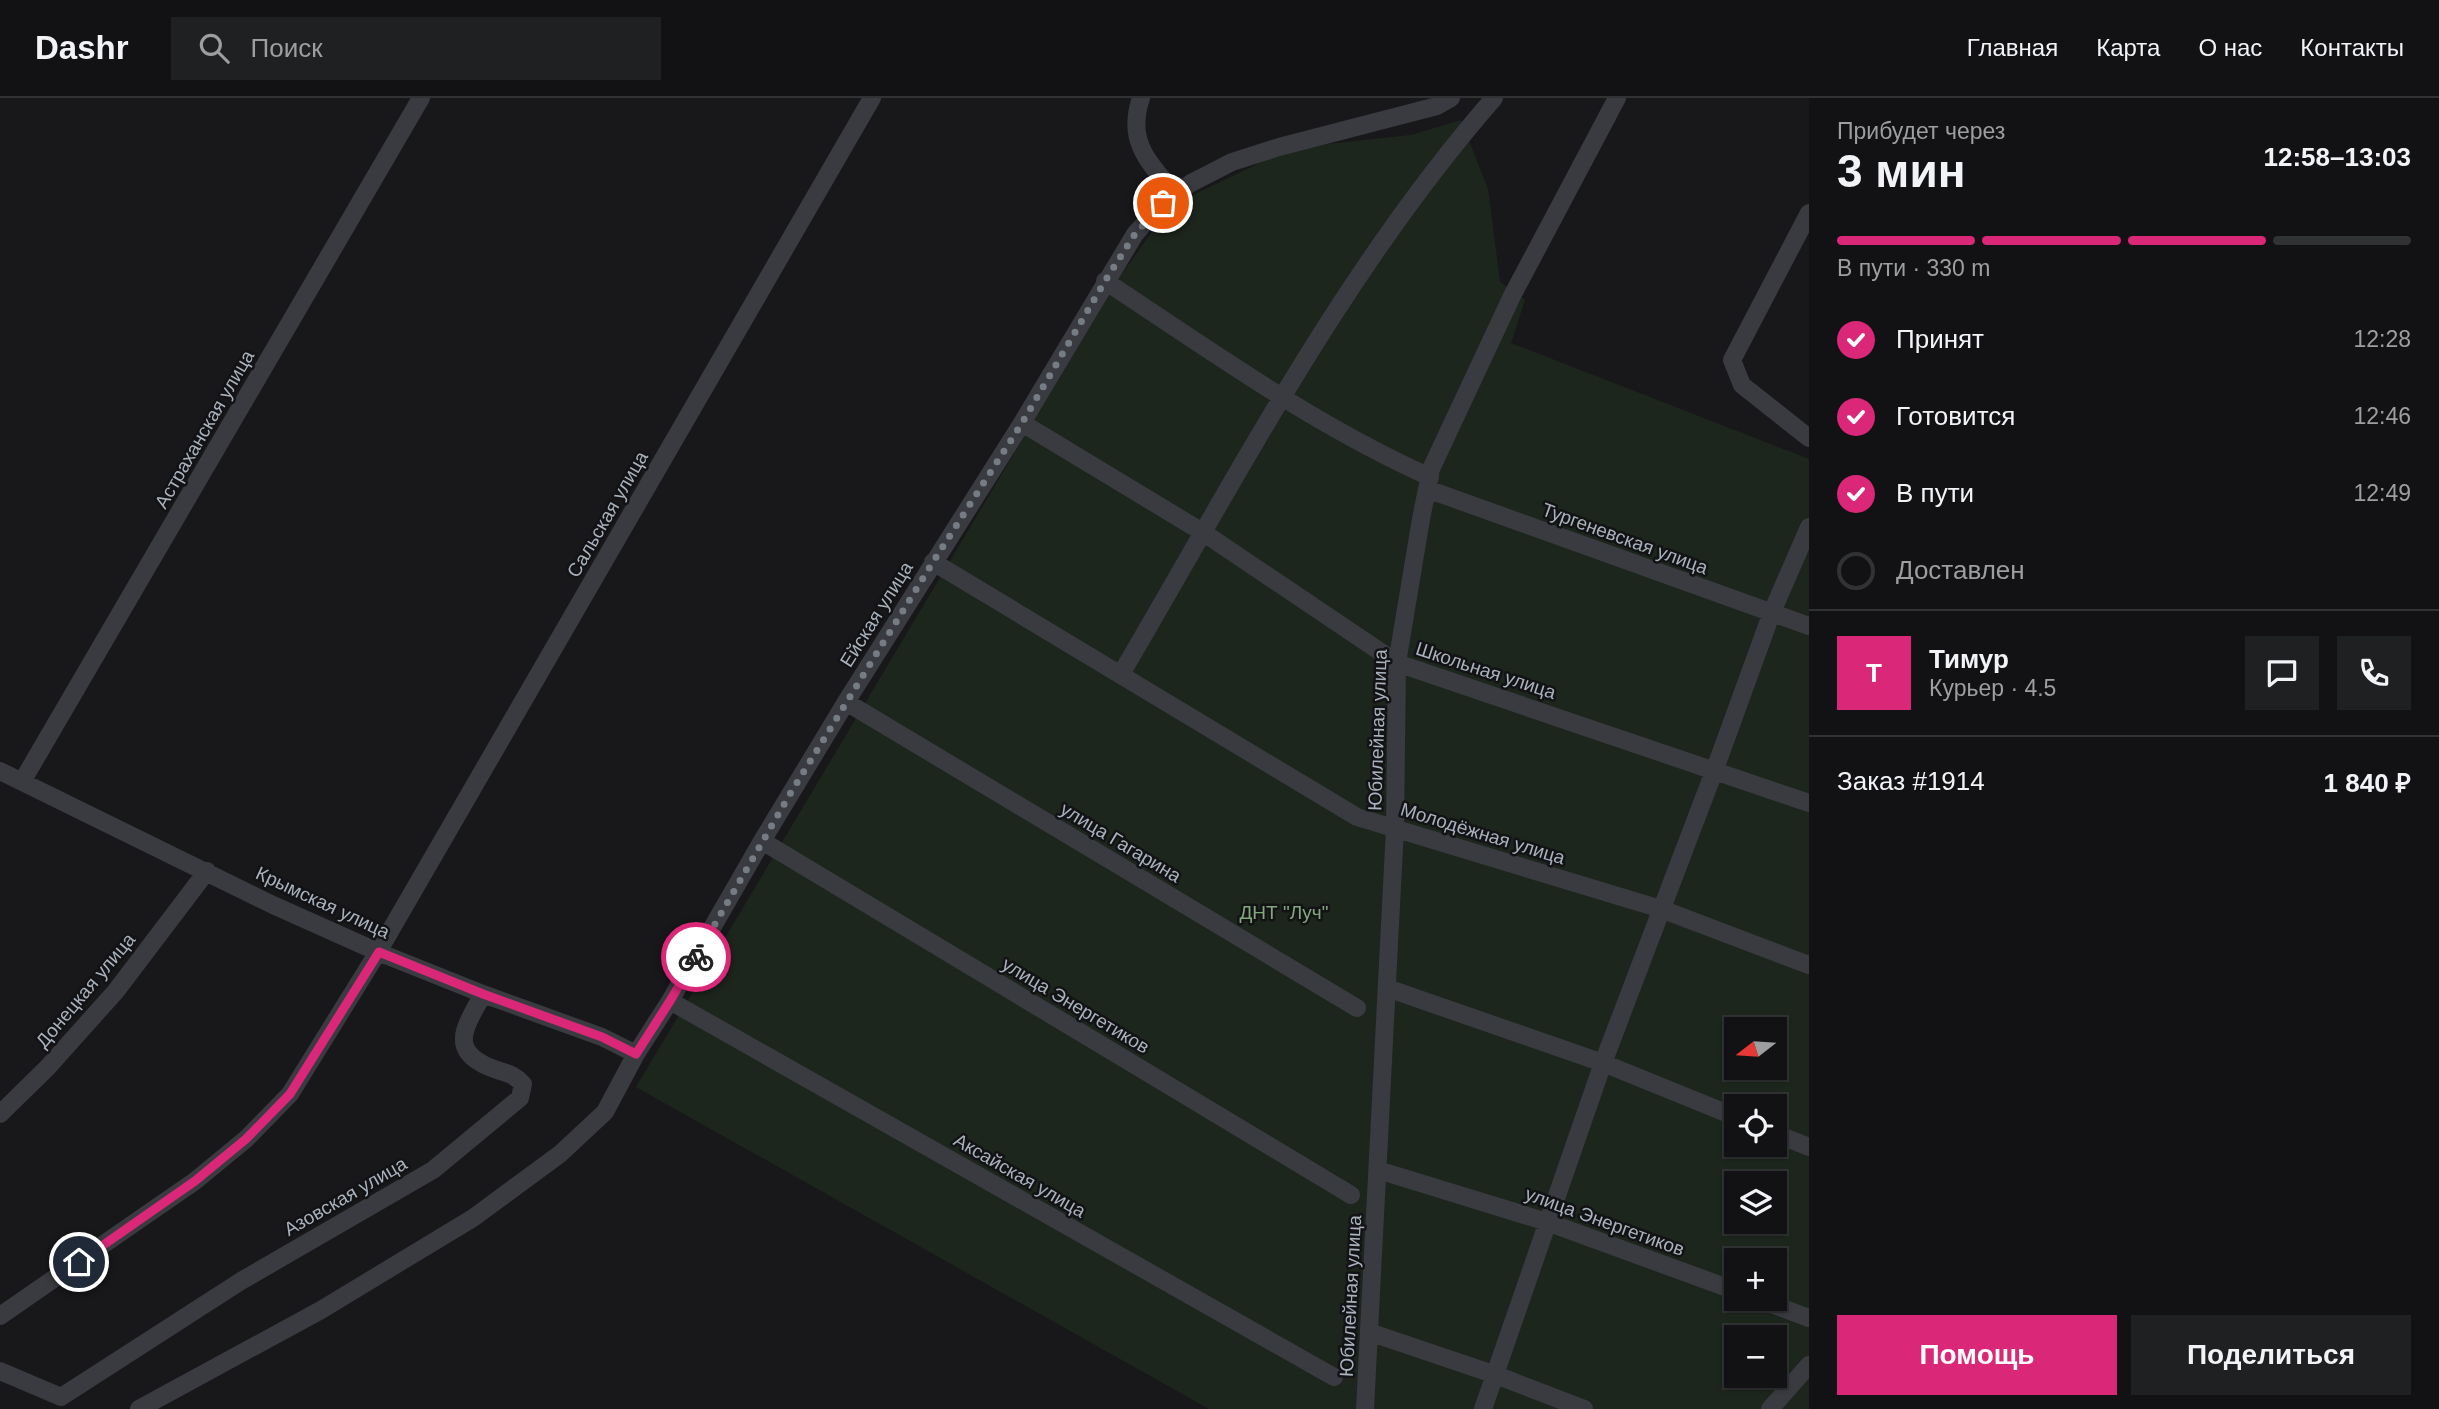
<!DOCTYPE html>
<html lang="ru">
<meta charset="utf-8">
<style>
:root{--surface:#121214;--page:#1f2022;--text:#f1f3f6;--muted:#9c9ea0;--line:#313234;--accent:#db2777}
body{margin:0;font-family:Arial,sans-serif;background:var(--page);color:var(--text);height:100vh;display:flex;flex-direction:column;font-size:26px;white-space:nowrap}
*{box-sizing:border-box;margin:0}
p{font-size:23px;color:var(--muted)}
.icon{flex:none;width:38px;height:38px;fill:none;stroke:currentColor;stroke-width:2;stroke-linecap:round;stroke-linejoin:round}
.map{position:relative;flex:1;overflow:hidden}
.sheet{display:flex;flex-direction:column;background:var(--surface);width:630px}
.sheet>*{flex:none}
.needle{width:46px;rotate:253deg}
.buttons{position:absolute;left:1724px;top:919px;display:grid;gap:14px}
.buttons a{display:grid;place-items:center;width:63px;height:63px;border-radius:0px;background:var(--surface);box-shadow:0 2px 5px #0004,0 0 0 2px var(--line);font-size:35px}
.pin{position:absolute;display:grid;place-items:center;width:60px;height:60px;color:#fff;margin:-30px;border:4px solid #fff;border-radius:50%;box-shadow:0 2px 7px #0007}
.courier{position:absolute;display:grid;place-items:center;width:70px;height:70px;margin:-35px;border:5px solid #db2777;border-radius:50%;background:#fff;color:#222;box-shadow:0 2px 9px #0007}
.summary em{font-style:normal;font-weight:600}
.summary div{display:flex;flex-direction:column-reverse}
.summary{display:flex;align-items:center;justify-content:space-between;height:119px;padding:0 28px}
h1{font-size:46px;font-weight:600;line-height:52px}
.bar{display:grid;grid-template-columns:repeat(4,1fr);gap:10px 7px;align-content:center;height:84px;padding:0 28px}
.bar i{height:9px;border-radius:5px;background:var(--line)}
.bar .active{background:var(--accent)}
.bar p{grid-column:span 4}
.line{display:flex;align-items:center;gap:18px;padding:0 28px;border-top:2px solid var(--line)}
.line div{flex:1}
.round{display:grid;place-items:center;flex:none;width:74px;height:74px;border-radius:0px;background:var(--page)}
ol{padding:0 28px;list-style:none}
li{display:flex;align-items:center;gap:21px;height:77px}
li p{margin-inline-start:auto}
li .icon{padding:7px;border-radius:50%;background:var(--accent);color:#fff;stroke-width:4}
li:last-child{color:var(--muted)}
li i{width:38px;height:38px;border:4px solid var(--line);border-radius:50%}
.button{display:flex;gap:14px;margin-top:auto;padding:14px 28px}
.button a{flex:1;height:80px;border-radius:0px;background:var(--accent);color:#fff;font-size:28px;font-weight:600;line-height:80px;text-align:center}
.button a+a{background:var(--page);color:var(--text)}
header{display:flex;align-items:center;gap:42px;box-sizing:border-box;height:98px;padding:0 35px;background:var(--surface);border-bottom:2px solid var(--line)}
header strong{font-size:33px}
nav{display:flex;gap:38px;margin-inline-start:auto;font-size:24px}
.search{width:490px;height:63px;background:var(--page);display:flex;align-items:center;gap:18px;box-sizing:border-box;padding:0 24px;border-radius:0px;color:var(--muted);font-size:26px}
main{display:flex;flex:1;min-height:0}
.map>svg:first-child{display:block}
.green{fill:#1d261d;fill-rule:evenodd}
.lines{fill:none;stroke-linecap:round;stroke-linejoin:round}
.street{stroke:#393b40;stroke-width:18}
.done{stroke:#767c84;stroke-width:7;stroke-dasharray:0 12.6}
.route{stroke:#db2777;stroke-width:9}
.labels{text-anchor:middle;stroke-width:5;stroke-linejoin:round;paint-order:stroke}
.street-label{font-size:19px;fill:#a9b2bc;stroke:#131316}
.park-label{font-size:19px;fill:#82a87e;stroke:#131316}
</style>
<header>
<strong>Dashr</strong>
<div class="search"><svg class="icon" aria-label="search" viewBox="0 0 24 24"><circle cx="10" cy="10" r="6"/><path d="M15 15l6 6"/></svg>Поиск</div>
<nav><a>Главная</a><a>Карта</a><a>О нас</a><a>Контакты</a></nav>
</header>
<main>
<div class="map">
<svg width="1809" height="1311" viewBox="0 0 1809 1311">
<rect width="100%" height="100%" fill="#18181b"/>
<path class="green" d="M1461,22L1488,91L1500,184L1525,202L1511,245L1809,361V1311H1209L636,989L1117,183L1170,108L1291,50L1411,37ZM1736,931H1774V970H1736ZM1736,1008H1774V1046H1736ZM1736,1085H1774V1124H1736ZM1736,1162H1774V1200H1736ZM1736,1239H1774V1278H1736Z"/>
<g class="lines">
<path class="street" d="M1141,0C1126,44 1149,64 1175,96
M1809,115L1732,262L1742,287L1809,340
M1105,183C1211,253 1314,327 1430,379
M1022,325L1204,435L1397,565L1809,705
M1427,391L1809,528
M933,464L1357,719L1661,811L1809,867
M1121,576C1237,379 1343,173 1494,0
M846,604L1357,910
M0,673L273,807L378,854L483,896L602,939L636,956
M23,682L421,0
M762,743L1351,1097
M1387,890L1603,965L1736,1019
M670,903L1334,1279
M0,1016L48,969L116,893L207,773
M1774,1035L1809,1049
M1378,1072L1547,1124L1736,1193
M1756,1200L1809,1220
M0,1218L195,1083L246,1041L290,996L378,854L872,0
M1369,1234L1496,1277L1584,1311
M0,1273L61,1299L241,1183L433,1072L520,1000L523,986C512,974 503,975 489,969C446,951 468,925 483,896
M139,1311L321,1212L473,1120L560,1056L605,1014L636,956L670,903L762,743L846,604L1022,325L1135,136L1163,105L1191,85L1232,64L1279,49L1437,8L1451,0
M1365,1311L1395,730L1397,565L1421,421L1431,371L1512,198L1617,0
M1483,1311L1603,965L1715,671L1772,514L1809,429
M1770,1311L1809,1267"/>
</g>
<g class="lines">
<path class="done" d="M696,859L790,696L933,464L1022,325L1105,183L1135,136L1163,105"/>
<path class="route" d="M79,1164L195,1083L246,1041L290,996L379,854L483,896L602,939L636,956L670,903L696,859"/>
</g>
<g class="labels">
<g class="street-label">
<text transform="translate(204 331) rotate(-60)" y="7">Астраханская улица</text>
<text transform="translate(607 416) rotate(-60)" y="7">Сальская улица</text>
<text transform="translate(1625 440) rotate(20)" y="7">Тургеневская улица</text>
<text transform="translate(876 516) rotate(-58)" y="7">Ейская улица</text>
<text transform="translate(1486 572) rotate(18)" y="7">Школьная улица</text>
<text transform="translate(1377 632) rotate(-88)" y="7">Юбилейная улица</text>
<text transform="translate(1483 735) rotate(17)" y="7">Молодёжная улица</text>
<text transform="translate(1121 744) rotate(31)" y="7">улица Гагарина</text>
<text transform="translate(323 804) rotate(25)" y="7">Крымская улица</text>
<text transform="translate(85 892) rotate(-50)" y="7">Донецкая улица</text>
<text transform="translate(1076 907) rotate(31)" y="7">улица Энергетиков</text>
<text transform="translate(1020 1077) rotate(30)" y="7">Аксайская улица</text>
<text transform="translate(345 1098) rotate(-30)" y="7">Азовская улица</text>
<text transform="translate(1605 1123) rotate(20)" y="7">улица Энергетиков</text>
<text transform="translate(1350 1198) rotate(-87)" y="7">Юбилейная улица</text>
</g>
<g class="park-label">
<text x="1284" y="821">ДНТ "Луч"</text>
</g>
</g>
</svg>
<div class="buttons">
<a><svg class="needle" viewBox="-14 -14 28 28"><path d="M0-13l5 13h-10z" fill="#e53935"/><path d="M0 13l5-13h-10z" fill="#9c9ea0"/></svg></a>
<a><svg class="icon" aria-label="locate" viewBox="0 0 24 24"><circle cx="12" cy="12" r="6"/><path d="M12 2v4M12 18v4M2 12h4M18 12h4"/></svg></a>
<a><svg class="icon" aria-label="layers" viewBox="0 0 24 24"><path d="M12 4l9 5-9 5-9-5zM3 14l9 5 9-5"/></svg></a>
<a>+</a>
<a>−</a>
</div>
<div class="pin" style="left:1163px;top:105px;background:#ea580c"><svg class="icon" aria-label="bag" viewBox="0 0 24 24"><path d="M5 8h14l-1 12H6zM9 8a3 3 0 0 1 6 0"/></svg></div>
<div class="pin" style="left:79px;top:1164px;background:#1f2937"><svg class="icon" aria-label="home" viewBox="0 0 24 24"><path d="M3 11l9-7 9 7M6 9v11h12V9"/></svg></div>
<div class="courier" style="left:696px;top:859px"><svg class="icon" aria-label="bike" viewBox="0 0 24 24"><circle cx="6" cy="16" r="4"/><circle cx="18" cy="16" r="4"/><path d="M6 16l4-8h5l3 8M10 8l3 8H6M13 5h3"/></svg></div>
</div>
<section class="sheet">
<div class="summary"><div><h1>3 мин</h1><p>Прибудет через</p></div><em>12:58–13:03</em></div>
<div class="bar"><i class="active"></i><i class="active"></i><i class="active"></i><i></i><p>В пути · 330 m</p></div>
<ol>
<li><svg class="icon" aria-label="check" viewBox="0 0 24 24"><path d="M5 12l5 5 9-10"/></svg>Принят<p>12:28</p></li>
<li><svg class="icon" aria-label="check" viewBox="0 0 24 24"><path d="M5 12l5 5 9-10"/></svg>Готовится<p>12:46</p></li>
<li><svg class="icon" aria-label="check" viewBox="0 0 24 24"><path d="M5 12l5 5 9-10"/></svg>В пути<p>12:49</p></li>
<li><i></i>Доставлен</li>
</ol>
<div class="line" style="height:126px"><b class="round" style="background:var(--accent);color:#fff">Т</b><div><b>Тимур</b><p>Курьер · 4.5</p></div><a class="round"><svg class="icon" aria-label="chat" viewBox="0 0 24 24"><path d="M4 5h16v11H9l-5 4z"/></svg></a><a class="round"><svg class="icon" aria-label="phone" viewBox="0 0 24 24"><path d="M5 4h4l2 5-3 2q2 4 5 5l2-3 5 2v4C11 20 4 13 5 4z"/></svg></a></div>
<div class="line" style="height:91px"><div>Заказ #1914</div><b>1 840 ₽</b></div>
<div class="button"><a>Помощь</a><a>Поделиться</a></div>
</section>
</main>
